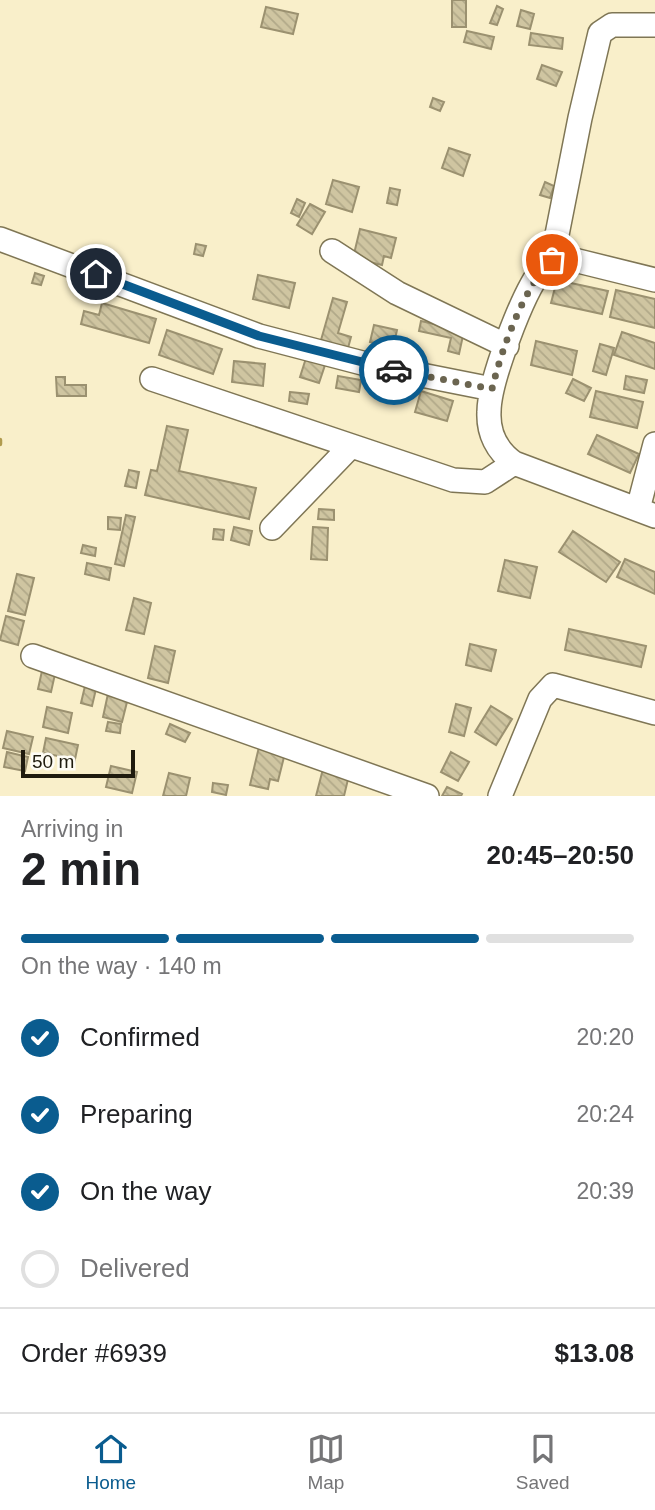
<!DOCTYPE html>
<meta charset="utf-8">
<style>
:root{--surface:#fff;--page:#f2f2f2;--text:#202124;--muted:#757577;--line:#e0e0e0;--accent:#0a5c8f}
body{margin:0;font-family:Arial,sans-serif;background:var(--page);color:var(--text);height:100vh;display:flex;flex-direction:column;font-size:26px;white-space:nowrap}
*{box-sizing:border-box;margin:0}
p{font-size:23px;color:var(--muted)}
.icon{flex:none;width:38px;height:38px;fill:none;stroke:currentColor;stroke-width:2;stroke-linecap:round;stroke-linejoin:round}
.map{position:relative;height:796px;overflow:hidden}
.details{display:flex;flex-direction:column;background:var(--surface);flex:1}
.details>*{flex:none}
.scale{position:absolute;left:21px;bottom:18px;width:114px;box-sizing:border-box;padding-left:7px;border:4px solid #1f1b0e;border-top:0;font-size:19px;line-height:24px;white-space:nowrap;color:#1f1b0e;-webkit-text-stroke:5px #fefcf5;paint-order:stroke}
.pin{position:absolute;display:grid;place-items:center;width:60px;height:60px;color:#fff;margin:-30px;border:4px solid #fff;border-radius:50%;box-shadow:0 2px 7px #0007}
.courier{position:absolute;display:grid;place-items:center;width:70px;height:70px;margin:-35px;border:5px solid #0a5c8f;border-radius:50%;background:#fff;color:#222;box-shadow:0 2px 9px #0007}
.head em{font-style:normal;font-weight:700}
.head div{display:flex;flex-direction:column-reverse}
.head{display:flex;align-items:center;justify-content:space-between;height:119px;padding:0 21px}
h1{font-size:46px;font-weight:700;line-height:52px}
.bar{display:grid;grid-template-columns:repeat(4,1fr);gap:10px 7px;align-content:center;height:84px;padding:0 21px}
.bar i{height:9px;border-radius:5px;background:var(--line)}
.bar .on{background:var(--accent)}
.bar p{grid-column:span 4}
.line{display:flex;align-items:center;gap:18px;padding:0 21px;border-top:2px solid var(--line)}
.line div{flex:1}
ol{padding:0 21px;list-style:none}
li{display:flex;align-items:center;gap:21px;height:77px}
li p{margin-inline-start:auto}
li .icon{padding:7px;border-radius:50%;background:var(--accent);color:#fff;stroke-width:4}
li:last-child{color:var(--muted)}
li i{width:38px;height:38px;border:4px solid var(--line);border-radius:50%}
.dock{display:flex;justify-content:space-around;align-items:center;height:98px;border-top:2px solid var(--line);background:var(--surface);font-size:19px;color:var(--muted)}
.dock a{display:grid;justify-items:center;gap:4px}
.dock .on{color:var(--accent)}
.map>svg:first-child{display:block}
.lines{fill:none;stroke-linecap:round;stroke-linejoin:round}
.stream{stroke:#b19b4e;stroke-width:4.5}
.building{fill:url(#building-back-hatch);stroke:#9b9170;stroke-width:2}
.minor-casing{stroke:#7f7655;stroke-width:26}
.minor{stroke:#fff;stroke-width:23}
.done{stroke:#6b6550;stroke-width:7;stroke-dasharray:0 12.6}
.route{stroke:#0a5c8f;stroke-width:9}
</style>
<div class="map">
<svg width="655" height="796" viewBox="0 0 655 796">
<defs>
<pattern id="building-back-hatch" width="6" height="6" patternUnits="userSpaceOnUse" patternTransform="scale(1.75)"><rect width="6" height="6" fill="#cfc5a1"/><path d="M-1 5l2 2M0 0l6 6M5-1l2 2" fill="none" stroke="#b1a989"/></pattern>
</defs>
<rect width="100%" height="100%" fill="#f9efca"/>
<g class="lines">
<path class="stream" d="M0,440V444"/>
</g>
<path class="building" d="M452,0H466V27H452Z
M497,6L503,9L497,25L490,23Z
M266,7L298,14L293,34L261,27Z
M521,10L534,14L530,29L517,26Z
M467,31L494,37L491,49L464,42Z
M531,33L563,38L562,49L529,45Z
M542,65L562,72L556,86L537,79Z
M433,98L444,102L440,111L430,107Z
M449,148L470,155L463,176L442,168Z
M333,180L359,187L352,212L326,204Z
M545,182L554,186L550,198L540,195Z
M390,188L400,190L397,205L387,203Z
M297,199L305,203L299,217L291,213Z
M310,204L325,212L312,234L297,225Z
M360,229L396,238L391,258L384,256L382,265L353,258Z
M196,244L206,246L203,256L194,254Z
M35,273L44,276L41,285L32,283Z
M258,275L295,283L289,308L253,299Z
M557,280L608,291L602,314L551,303Z
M616,290L655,299V328L610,317Z
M333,298L347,302L338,333L351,337L348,348L321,340Z
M102,303L156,319L149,343L81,324L84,311L99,315Z
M421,321L464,331L459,354L448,351L451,338L419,331Z
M374,325L397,330L393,348L370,342Z
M167,330L222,349L213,374L159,355Z
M622,332L655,343V369L614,355Z
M536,341L577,351L572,375L531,365Z
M600,344L614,348L606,375L593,371Z
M306,358L325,365L319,383L300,377Z
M234,361L265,364L263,386L232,382Z
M338,376L361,380L359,392L336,388Z
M626,376L647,380L644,393L624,389Z
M56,377H65V385H86V396H57Z
M573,379L591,388L584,401L566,393Z
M421,391L453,401L447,421L415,412Z
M596,391L643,402L637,428L590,417Z
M290,392L309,394L307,404L289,401Z
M167,426L188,430L179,471L256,488L249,519L145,495L151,470L157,471Z
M597,435L639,454L630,473L588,454Z
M129,470L139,472L136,488L125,486Z
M319,509L334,510V520L318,519Z
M126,515L135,517L124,566L115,564Z
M108,517L121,518L120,530L108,529Z
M234,527L252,531L249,545L231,540Z
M313,527L328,528L327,560L311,559Z
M214,529L224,530L223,540L213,539Z
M573,531L620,562L606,582L559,552Z
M83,545L96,548L95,556L81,553Z
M625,559L655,572V594L617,577Z
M505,560L537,567L530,598L498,591Z
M87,563L111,568L109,580L85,574Z
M17,574L34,578L25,615L8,611Z
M134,598L151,603L144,634L126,630Z
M6,616L24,621L18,645L0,640Z
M569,629L646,646L641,667L565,650Z
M470,644L496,650L491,671L466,665Z
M155,646L175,651L168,683L148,678Z
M42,671L55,674L51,692L38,689Z
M85,686L96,689L92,706L81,703Z
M109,689L129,694L122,722L103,717Z
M456,704L471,708L464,736L449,732Z
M491,706L512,719L496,745L475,732Z
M47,707L72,713L68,733L43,727Z
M108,722L121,724L120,733L106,731Z
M170,724L190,733L185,742L166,734Z
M7,731L33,737L29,754L3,748Z
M46,738L78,745L74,764L62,761L63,757L43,753Z
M259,747L285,753L278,781L270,779L268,789L250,785Z
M7,752L28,757L25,771L4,767Z
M451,752L469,762L458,781L441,772Z
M111,766L137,772L132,793L106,787Z
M323,769L349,775L344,796H316Z
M169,773L190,778L186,796H163Z
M213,783L228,785L226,795L212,792Z
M447,787L462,794L461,796H442Z"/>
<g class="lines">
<defs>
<path id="minor" d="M0,239L259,336L366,364L492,389
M332,251L397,293L507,346
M552,260L580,118L600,33L612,25H655
M655,280L566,258C555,259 549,261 542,269C523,292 489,382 489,412C488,433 497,451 514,463L655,516
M152,379L453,480L485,482L514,463
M638,509L655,444
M272,528L350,447
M33,656L427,796
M500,796L540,699L553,685L655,713"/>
</defs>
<use href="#minor" class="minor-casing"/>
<use href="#minor" class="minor"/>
</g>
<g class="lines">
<path class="done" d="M394,370L492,389C501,351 524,286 552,260"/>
<path class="route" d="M96,274L259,336L394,370"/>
</g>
</svg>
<div class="scale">50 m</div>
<div class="pin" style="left:552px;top:260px;background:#ea580c"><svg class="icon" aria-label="bag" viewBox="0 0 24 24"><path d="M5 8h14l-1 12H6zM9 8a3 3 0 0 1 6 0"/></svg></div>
<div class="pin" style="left:96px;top:274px;background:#1f2937"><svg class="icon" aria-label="home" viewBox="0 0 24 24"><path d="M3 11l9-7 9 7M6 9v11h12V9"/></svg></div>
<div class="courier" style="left:394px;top:370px"><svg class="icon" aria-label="car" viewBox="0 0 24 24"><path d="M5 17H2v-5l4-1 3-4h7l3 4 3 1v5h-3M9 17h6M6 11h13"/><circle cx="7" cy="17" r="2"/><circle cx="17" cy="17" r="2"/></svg></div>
</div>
<section class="details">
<div class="head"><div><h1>2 min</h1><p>Arriving in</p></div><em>20:45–20:50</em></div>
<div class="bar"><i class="on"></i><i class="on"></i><i class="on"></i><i></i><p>On the way · 140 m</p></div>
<ol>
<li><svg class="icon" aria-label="check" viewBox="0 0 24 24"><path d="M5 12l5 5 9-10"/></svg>Confirmed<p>20:20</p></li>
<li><svg class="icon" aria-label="check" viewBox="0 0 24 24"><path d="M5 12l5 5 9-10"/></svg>Preparing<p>20:24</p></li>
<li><svg class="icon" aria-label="check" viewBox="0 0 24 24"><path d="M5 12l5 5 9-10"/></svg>On the way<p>20:39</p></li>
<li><i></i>Delivered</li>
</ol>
<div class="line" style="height:91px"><div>Order #6939</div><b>$13.08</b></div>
</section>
<nav class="dock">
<a class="on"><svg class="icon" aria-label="home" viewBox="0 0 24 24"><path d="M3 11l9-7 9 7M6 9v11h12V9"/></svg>Home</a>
<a><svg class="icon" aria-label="map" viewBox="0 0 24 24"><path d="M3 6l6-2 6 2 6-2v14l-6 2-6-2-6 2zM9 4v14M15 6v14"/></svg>Map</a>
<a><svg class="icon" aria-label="saved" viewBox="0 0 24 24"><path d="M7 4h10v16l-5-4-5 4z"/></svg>Saved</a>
</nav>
